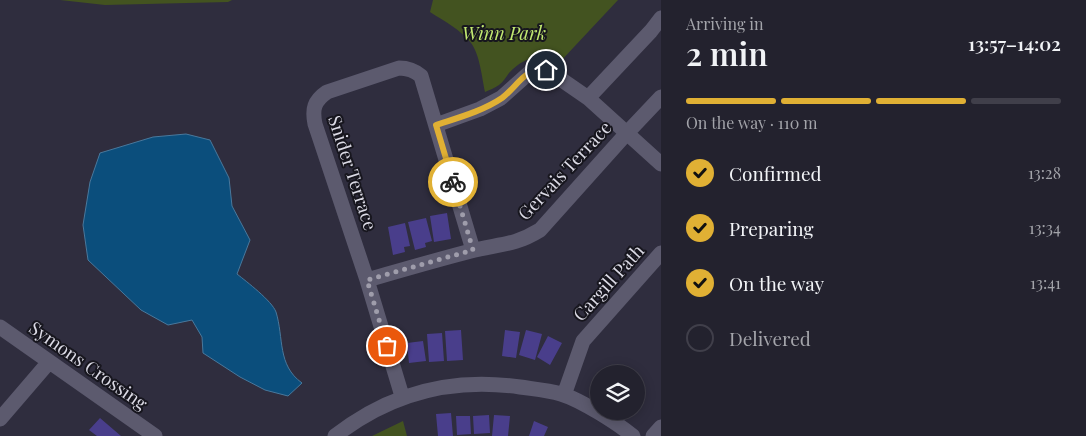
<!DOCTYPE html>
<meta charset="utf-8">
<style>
:root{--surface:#23222e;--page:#2b2a36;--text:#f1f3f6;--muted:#a3a4aa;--line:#403f4a;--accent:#e0b034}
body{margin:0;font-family:"Playfair Display",serif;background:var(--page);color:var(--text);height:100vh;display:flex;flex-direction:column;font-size:19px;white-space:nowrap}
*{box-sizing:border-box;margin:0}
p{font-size:16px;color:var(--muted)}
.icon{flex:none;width:28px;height:28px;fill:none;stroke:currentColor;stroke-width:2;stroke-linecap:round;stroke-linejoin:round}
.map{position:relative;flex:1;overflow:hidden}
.details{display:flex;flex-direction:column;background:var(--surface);width:425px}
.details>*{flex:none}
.fabs{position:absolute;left:590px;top:365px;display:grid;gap:10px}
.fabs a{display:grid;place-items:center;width:55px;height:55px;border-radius:50%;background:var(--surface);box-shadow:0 2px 12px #0003,0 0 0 1px var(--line);font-size:25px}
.pin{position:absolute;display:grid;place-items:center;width:42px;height:42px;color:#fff;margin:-21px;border:2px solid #fff;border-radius:50%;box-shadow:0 1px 5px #0007}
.courier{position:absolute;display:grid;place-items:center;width:50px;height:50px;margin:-25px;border:4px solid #e0b034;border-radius:50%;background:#fff;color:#222;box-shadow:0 1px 6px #0007}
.summary em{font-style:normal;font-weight:600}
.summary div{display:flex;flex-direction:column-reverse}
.summary{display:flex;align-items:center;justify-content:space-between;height:85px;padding:0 25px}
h1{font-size:32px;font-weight:600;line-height:38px}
.bar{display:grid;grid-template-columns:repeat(4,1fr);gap:8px 5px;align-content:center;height:60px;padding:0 25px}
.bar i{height:6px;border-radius:4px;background:var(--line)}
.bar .on{background:var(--accent)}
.bar p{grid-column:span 4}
ol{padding:0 25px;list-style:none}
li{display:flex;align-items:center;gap:15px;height:55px}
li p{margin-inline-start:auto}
li .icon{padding:5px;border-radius:50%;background:var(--accent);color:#111;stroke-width:4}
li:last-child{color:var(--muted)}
li i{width:28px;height:28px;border:2px solid var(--line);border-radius:50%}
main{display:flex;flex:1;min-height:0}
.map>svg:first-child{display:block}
.green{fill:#435320}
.water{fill:#0b4e7c;stroke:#49789c}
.building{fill:#493e8b}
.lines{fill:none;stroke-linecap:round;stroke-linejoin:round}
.minor{stroke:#5c5a6e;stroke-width:15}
.done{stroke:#9f9dab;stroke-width:5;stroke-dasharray:0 9}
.route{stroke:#e0b034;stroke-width:6}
.labels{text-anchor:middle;stroke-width:4;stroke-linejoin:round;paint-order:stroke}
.park-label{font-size:18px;font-style:italic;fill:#c3ea72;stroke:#17161e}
.street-label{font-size:18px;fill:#dbdae5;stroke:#17161e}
</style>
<main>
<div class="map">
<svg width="661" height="436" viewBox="0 0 661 436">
<rect width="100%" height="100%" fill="#2f2d3e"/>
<path class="green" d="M60,0H232L228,2L105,5Z
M433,0H618L559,63C539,54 525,56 509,73C506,77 503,82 499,85C495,88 489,90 485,92C482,78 480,55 471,43C461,30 444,21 430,12Z
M403,421L407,436H372Z"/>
<path class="water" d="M186,134L210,140L229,178L232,206L250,240L237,274C247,282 272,301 276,312C284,338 277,365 302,383L288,396L265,390L240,377L203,353L202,337L192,320L168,325L141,310L88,260L83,225L90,182L100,153L153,137Z"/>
<path class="building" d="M447,213L451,239L434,242L430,216Z
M426,218L432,241L425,243L426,247L415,250L408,222Z
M405,223L410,246L404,247L405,252L393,255L388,227Z
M461,330L463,360L447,361L445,331Z
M505,330L520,332L516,358L502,356Z
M526,330L542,334L535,360L519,355Z
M442,333L444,361L429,362L427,334Z
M548,336L562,343L550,365L537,357Z
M423,341L426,361L409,363L407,343Z
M451,413L453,436H438L436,414Z
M489,415L490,433L474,434L473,416Z
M494,415L510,416L508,436H492Z
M456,416H470L471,434L457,435Z
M100,418L121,436H97L89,430Z
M534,421L548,427L544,436H529Z"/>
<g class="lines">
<path class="minor" d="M588,98L651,31L661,18
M436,125L480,109L501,98L529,73L537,68L546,69L588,98L661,164
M367,280C402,270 436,260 471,251C498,244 514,246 540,230L626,134L661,97
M0,327L155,436
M564,395L583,341L661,253
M402,396L367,280L315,124C312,109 314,101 327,92L399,68C408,68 414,70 421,76L473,250
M0,419L49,362
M335,436C390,393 451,377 520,387C534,389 548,390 561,394C581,400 617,423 633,436
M653,436L661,427"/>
</g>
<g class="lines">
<path class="done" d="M387,346L367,280L473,250L453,182"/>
<path class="route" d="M453,182L436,125C457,118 483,111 502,98C517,87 525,67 546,70"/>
</g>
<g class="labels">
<g class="park-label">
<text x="504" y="40">Winn Park</text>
</g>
<g class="street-label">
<text transform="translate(565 171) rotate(-47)" y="6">Gervais Terrace</text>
<text transform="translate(352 173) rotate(72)" y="6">Snider Terrace</text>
<text transform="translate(609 283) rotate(-48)" y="6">Cargill Path</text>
<text transform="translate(88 366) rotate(35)" y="6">Symons Crossing</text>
</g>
</g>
</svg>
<div class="fabs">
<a><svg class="icon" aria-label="layers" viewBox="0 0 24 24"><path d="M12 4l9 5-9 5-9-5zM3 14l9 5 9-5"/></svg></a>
</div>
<div class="pin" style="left:387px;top:346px;background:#ea580c"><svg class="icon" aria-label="bag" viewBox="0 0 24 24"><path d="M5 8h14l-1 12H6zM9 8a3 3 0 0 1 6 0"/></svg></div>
<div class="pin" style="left:546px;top:70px;background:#1f2937"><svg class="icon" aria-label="home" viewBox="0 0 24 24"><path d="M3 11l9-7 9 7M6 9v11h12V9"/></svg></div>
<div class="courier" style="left:453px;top:182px"><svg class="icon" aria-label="bike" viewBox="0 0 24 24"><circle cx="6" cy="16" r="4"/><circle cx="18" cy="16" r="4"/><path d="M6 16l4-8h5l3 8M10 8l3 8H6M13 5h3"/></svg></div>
</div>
<section class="details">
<div class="summary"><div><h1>2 min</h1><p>Arriving in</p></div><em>13:57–14:02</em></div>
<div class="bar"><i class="on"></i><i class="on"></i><i class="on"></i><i></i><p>On the way · 110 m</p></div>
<ol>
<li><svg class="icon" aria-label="check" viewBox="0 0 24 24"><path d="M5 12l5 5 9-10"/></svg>Confirmed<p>13:28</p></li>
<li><svg class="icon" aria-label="check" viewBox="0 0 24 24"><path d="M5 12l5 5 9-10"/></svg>Preparing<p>13:34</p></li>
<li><svg class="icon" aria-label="check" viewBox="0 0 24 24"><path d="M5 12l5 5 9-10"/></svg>On the way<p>13:41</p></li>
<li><i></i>Delivered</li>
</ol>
</section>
</main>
